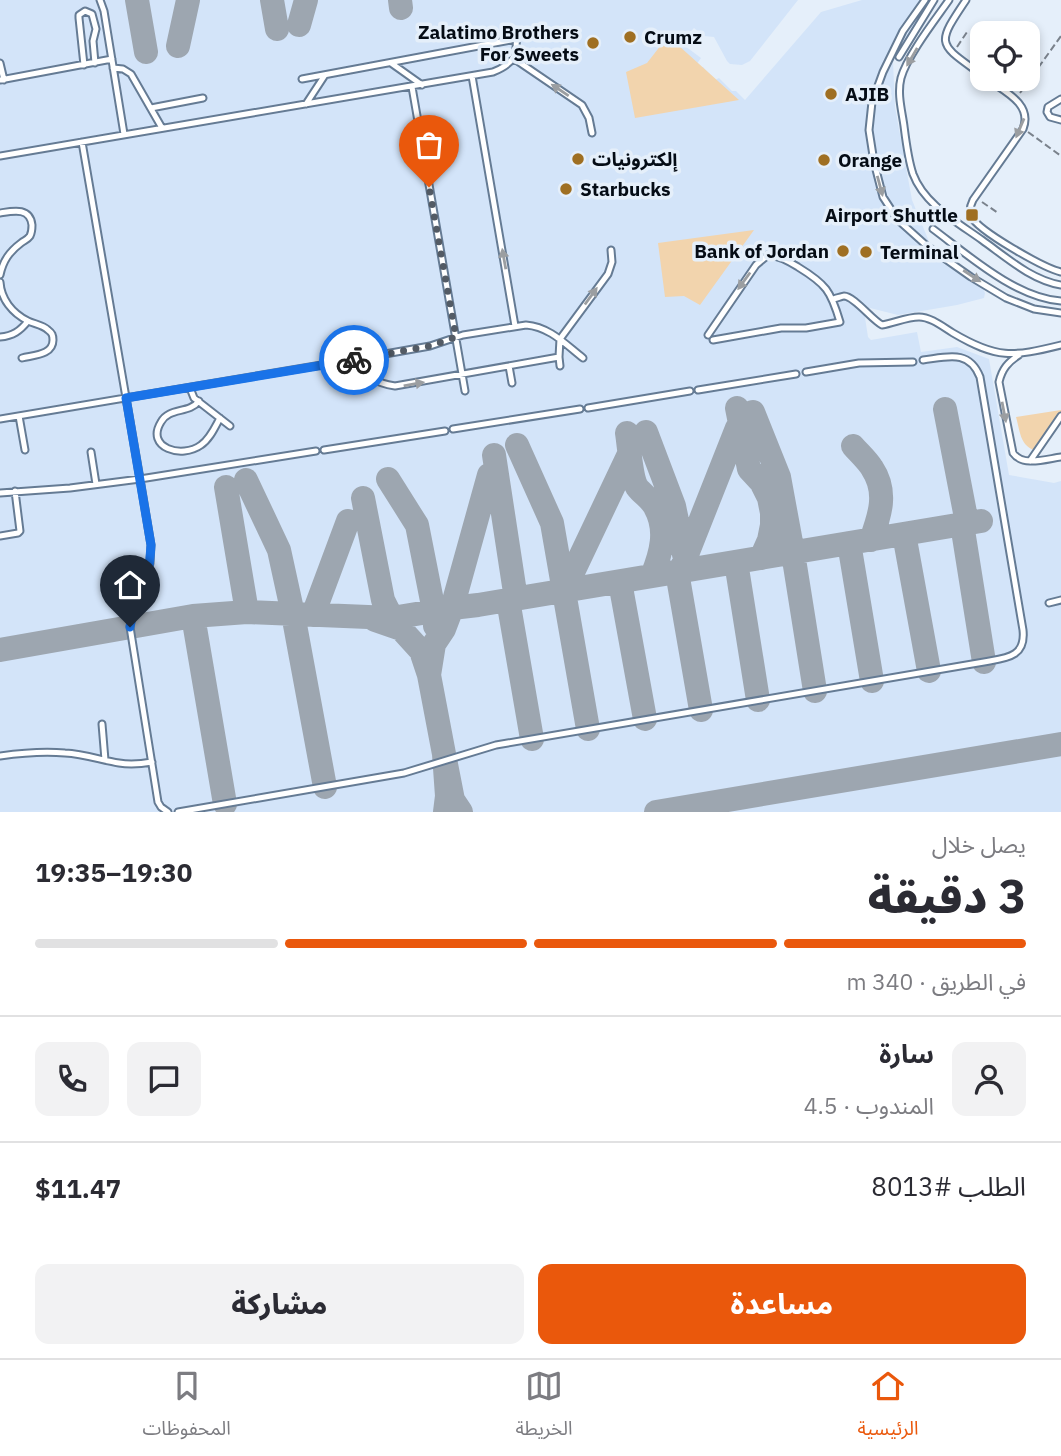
<!DOCTYPE html>
<html lang="ar">
<meta charset="utf-8">
<style>
:root{--surface:#fff;--page:#f2f2f3;--text:#2b2b33;--muted:#7c7c81;--line:#e1e1e2;--accent:#ea580c}
body{margin:0;font-family:"IBM Plex Sans","Noto Sans Arabic",sans-serif;background:var(--page);color:var(--text);direction:rtl;height:100vh;display:flex;flex-direction:column;font-size:26px;white-space:nowrap}
*{box-sizing:border-box;margin:0}
p{font-size:23px;color:var(--muted)}
.icon{flex:none;width:38px;height:38px;fill:none;stroke:currentColor;stroke-width:2;stroke-linecap:round;stroke-linejoin:round}
.map{position:relative;height:812px;overflow:hidden;direction:ltr}
.side{display:flex;flex-direction:column;background:var(--surface);flex:1}
.side>*{flex:none}
.controls{position:absolute;left:970px;top:21px;display:grid;gap:14px}
.controls a{display:grid;place-items:center;width:70px;height:70px;border-radius:14px;background:var(--surface);box-shadow:0 4px 10px #0003;font-size:35px}
.pin{position:absolute;display:grid;place-items:center;width:60px;height:60px;color:#fff;margin:-72px -30px;border-radius:50% 50% 50% 0;rotate:-45deg;box-shadow:0 0 7px #0007}
.pin .icon{rotate:45deg}
.courier{position:absolute;display:grid;place-items:center;width:70px;height:70px;margin:-35px;border:5px solid #1a73e8;border-radius:50%;background:#fff;color:#222;box-shadow:0 2px 9px #0007}
.headline em{font-style:normal;font-weight:800}
.headline div{display:flex;flex-direction:column-reverse}
.headline{display:flex;align-items:center;justify-content:space-between;height:119px;padding:0 35px}
h1{font-size:46px;font-weight:800;line-height:52px}
.bar{display:grid;grid-template-columns:repeat(4,1fr);gap:10px 7px;align-content:center;height:84px;padding:0 35px}
.bar i{height:9px;border-radius:5px;background:var(--line)}
.bar .current{background:var(--accent)}
.bar p{grid-column:span 4}
.line{display:flex;align-items:center;gap:18px;padding:0 35px;border-top:2px solid var(--line)}
.line div{flex:1}
.round{display:grid;place-items:center;flex:none;width:74px;height:74px;border-radius:14px;background:var(--page)}
.action{display:flex;gap:14px;margin-top:auto;padding:14px 35px}
.action a{flex:1;height:80px;border-radius:14px;background:var(--accent);color:#fff;font-size:28px;font-weight:800;line-height:80px;text-align:center}
.action a+a{background:var(--page);color:var(--text)}
.tab-bar{display:flex;justify-content:space-around;align-items:center;height:98px;border-top:2px solid var(--line);background:var(--surface);font-size:19px;color:var(--muted)}
.tab-bar a{display:grid;justify-items:center;gap:4px}
.tab-bar .current{color:var(--accent)}
.map>svg:first-child{display:block}
.built{fill:#d3e4f9}
.green{fill:#f2d4ad}
.lines{fill:none;stroke-linecap:round;stroke-linejoin:round}
.taxiway{stroke:#9da6b0;stroke-width:24}
.lane-casing{stroke:#657b94;stroke-width:9}
.path{stroke:#7a828c;stroke-width:2;stroke-dasharray:7 3.5;stroke-linecap:butt}
.lane{stroke:#fff;stroke-width:5}
.oneway{fill:#9b9ea1}
.done{stroke:#535b65;stroke-width:7;stroke-dasharray:0 12.6}
.route{stroke:#1a73e8;stroke-width:9}
.poi-dot{fill:#9f6f22;stroke:#e5effa;stroke-width:2.5}
.labels{text-anchor:middle;stroke-width:7;stroke-linejoin:round;paint-order:stroke}
.poi-label{font-size:19px;font-weight:bold;fill:#050c15;stroke:#e5effa;text-anchor:start}
</style>
<div class="map">
<svg width="1061" height="812" viewBox="0 0 1061 812">
<rect width="100%" height="100%" fill="#e5effa"/>
<path class="built" d="M0,0H798L750,61L742,65L730,64L727,61L714,37L704,36L694,28L681,43L701,58L696,65L699,68L703,67L715,80L719,78L732,91H736L745,100L821,12L862,0H930L893,62L895,107L912,200L930,244L978,277L985,293L984,298L957,305L898,315L870,308L864,311L868,337L871,340L917,332L921,352L957,347L989,359L1009,475L1054,483L1061,481V812H0Z"/>
<path class="green" d="M668,36L739,100L635,118L626,72L647,63Z
M754,230L700,305L684,296L665,297L658,243Z
M1061,410V413L1034,450C1020,445 1020,431 1016,417Z"/>
<g class="lines">
<path class="taxiway" d="M137,0L146,52
M272,0L277,29
M400,0L401,8
M299,25L306,0
M178,46L188,0
M737,408L749,469L761,482L769,498L772,513V525L769,540L761,558
M945,409L967,523
M753,412L779,477L793,553L815,691
M646,432L674,506L685,559
M627,433C629,445 631,478 637,487C642,494 651,499 655,507C668,530 661,554 652,576
M517,445L552,523L588,729
M853,446C859,453 867,460 872,468C888,492 880,515 871,540
M494,455L516,599
M388,479L417,525L434,611L435,626
M246,480L279,550L293,614L325,787
M226,487L247,612
M363,498L383,600L392,618L400,627
M962,524L984,662
M904,534L929,671
M849,543L872,681
M736,562L758,700
M677,572L701,710
M680,572L737,428
M620,582L645,719
M564,591L630,452
M508,600L532,739
M313,615L348,521
M193,616L225,804
M375,620L401,629L421,651L429,675L444,754
M0,650L193,616L247,612L392,618L452,608L478,605L981,521
M429,675L434,644L444,629L452,608L489,475
M445,812L447,796L444,754L453,800L461,812
M656,812L1061,744"/>
<defs>
<path id="lane" d="M100,0L104,11L124,134
M925,0L903,31L883,72L872,102L869,130L874,162L883,197L898,220L927,246L971,277L1006,298L1034,309L1061,313
M949,0C935,20 907,56 901,78C897,94 902,111 904,126C906,142 908,159 913,174C924,204 957,222 982,240C1006,257 1031,280 1061,285
M966,0C935,46 938,43 982,75
M899,57L934,0
M513,58L582,105L589,118L592,133
M0,63L4,80
M391,63L422,85
M84,65L79,18V15L85,11L92,14L96,29L93,41L95,63
M113,68L123,69L131,74L162,128
M472,76L515,326
M302,79L516,39
M987,79C1004,91 1033,104 1023,129L973,200C970,206 969,210 971,216C978,231 1044,268 1061,272
M0,80L112,59
M412,87L465,391
M1061,99L1048,107L1047,112L1050,117L1061,120
M306,104L325,75
M151,108L203,98
M0,156L493,72C513,64 518,56 516,34
M0,213C13,211 30,207 32,225C32,229 32,232 30,236C27,240 25,240 21,243C9,252 3,261 0,275
M933,229C968,255 1016,298 1061,301
M0,282C1,299 12,313 28,321C34,324 43,325 48,330C52,333 53,335 53,340C53,355 34,355 22,358
M833,299C834,299 843,296 844,296C854,296 872,320 882,325C894,323 907,317 919,317C931,317 943,327 953,333C997,359 1012,357 1061,345
M708,335L756,265L768,255C780,256 788,261 798,267C826,284 831,291 840,322L806,328H781L713,340
M0,337C13,336 20,331 28,321
M1019,355C1008,362 1002,369 999,382L1013,453C1023,467 1046,459 1061,457
M357,359C367,377 375,383 395,386L559,357
M509,366L512,383
M560,366L559,357L560,339L608,274L612,262L611,250
M806,372L859,363L913,362
M190,388L194,398L230,426
M698,390L796,374
M199,401C189,414 169,407 161,422C145,448 182,459 201,445C210,439 215,427 220,418
M588,408L690,391
M19,416L25,450
M0,419L357,359L430,346L463,335L526,325C550,327 565,344 583,358
M453,429L580,409
M324,450L445,431
M91,452L96,484
M1030,461L1061,416
M0,493L70,488L140,479L82,142
M0,536L18,533L20,531L15,491
M1049,603L1061,600
M102,724L105,760
M0,756C21,753 44,751 65,753C84,754 101,760 119,763C130,765 141,764 152,762
M168,812L161,807L158,802L130,627L133,611L146,580L150,563L151,545L140,479L316,451
M178,812L404,773L496,745L984,662C1005,658 1026,658 1023,630L980,377C969,349 947,357 923,360"/>
</defs>
<use href="#lane" class="lane-casing"/>
<path class="path" d="M957,47L967,32
M1020,93L1061,36
M1028,132L1061,156
M982,202L998,213"/>
<use href="#lane" class="lane"/>
</g>
<defs><path id="oneway-solid" d="M-6-.8H1V-3.2L6.5 0L1 3.2V.8H-6Z" transform="scale(1.75)"/></defs>
<g class="oneway">
<use href="#oneway-solid" transform="translate(912 57) rotate(120)"/>
<use href="#oneway-solid" transform="translate(560 90) rotate(-146)"/>
<use href="#oneway-solid" transform="translate(1020 128) rotate(113)"/>
<use href="#oneway-solid" transform="translate(880 186) rotate(75)"/>
<use href="#oneway-solid" transform="translate(504 259) rotate(-100)"/>
<use href="#oneway-solid" transform="translate(972 276) rotate(33)"/>
<use href="#oneway-solid" transform="translate(744 281) rotate(126)"/>
<use href="#oneway-solid" transform="translate(591 296) rotate(-54)"/>
<use href="#oneway-solid" transform="translate(414 384) rotate(-10)"/>
<use href="#oneway-solid" transform="translate(1004 412) rotate(79)"/>
</g>
<g class="lines">
<path class="done" d="M354,360L430,346L456,337L429,187"/>
<path class="route" d="M130,627C133,607 141,597 146,579C150,568 150,557 151,545L126,398L354,360"/>
</g>
<g class="poi-dot">
<circle cx="630" cy="37" r="7"/>
<circle cx="593" cy="43" r="7"/>
<circle cx="831" cy="94" r="7"/>
<circle cx="578" cy="159" r="7"/>
<circle cx="824" cy="160" r="7"/>
<circle cx="566" cy="189" r="7"/>
<rect x="965" y="208" width="14" height="14" rx="3.5"/>
<circle cx="843" cy="251" r="7"/>
<circle cx="866" cy="252" r="7"/>
</g>
<g class="labels">
<g class="poi-label">
<text x="579" y="39" text-anchor="end">Zalatimo Brothers<tspan x="579" dy="22">For Sweets</tspan></text>
<text x="644" y="44">Crumz</text>
<text x="845" y="101">AJIB</text>
<text x="592" y="166">إلكترونيات</text>
<text x="838" y="167">Orange</text>
<text x="580" y="196">Starbucks</text>
<text x="958" y="222" text-anchor="end">Airport Shuttle</text>
<text x="829" y="258" text-anchor="end">Bank of Jordan</text>
<text x="880" y="259">Terminal</text>
</g>
</g>
</svg>
<div class="controls">
<a><svg class="icon" aria-label="locate" viewBox="0 0 24 24"><circle cx="12" cy="12" r="6"/><path d="M12 2v4M12 18v4M2 12h4M18 12h4"/></svg></a>
</div>
<div class="pin" style="left:429px;top:187px;background:#ea580c"><svg class="icon" aria-label="bag" viewBox="0 0 24 24"><path d="M5 8h14l-1 12H6zM9 8a3 3 0 0 1 6 0"/></svg></div>
<div class="pin" style="left:130px;top:627px;background:#1f2937"><svg class="icon" aria-label="home" viewBox="0 0 24 24"><path d="M3 11l9-7 9 7M6 9v11h12V9"/></svg></div>
<div class="courier" style="left:354px;top:360px"><svg class="icon" aria-label="bike" viewBox="0 0 24 24"><circle cx="6" cy="16" r="4"/><circle cx="18" cy="16" r="4"/><path d="M6 16l4-8h5l3 8M10 8l3 8H6M13 5h3"/></svg></div>
</div>
<section class="side">
<div class="headline"><div><h1>3 دقيقة</h1><p>يصل خلال</p></div><em>19:30–19:35</em></div>
<div class="bar"><i class="current"></i><i class="current"></i><i class="current"></i><i></i><p>في الطريق · 340 m</p></div>
<div class="line" style="height:126px"><a class="round"><svg class="icon" aria-label="person" viewBox="0 0 24 24"><circle cx="12" cy="8" r="4"/><path d="M4 21q1-7 8-7t8 7"/></svg></a><div><b>سارة</b><p>المندوب · 4.5</p></div><a class="round"><svg class="icon" aria-label="chat" viewBox="0 0 24 24"><path d="M4 5h16v11H9l-5 4z"/></svg></a><a class="round"><svg class="icon" aria-label="phone" viewBox="0 0 24 24"><path d="M5 4h4l2 5-3 2q2 4 5 5l2-3 5 2v4C11 20 4 13 5 4z"/></svg></a></div>
<div class="line" style="height:91px"><div>الطلب #8013</div><b>$11.47</b></div>
<div class="action"><a>مساعدة</a><a>مشاركة</a></div>
</section>
<nav class="tab-bar">
<a class="current"><svg class="icon" aria-label="home" viewBox="0 0 24 24"><path d="M3 11l9-7 9 7M6 9v11h12V9"/></svg>الرئيسية</a>
<a><svg class="icon" aria-label="map" viewBox="0 0 24 24"><path d="M3 6l6-2 6 2 6-2v14l-6 2-6-2-6 2zM9 4v14M15 6v14"/></svg>الخريطة</a>
<a><svg class="icon" aria-label="saved" viewBox="0 0 24 24"><path d="M7 4h10v16l-5-4-5 4z"/></svg>المحفوظات</a>
</nav>
